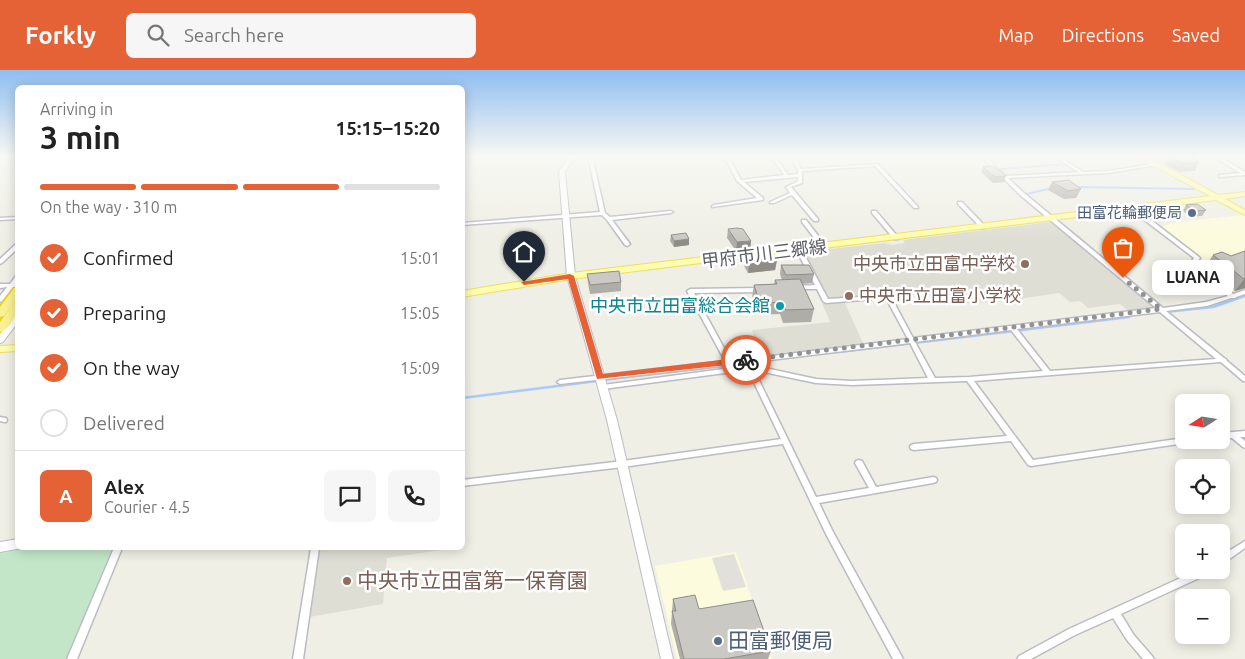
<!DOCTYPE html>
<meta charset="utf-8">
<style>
:root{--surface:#fff;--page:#f6f6f6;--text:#222;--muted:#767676;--line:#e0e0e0;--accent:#e56136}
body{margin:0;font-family:Ubuntu,"Noto Sans JP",sans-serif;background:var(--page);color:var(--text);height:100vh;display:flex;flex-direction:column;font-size:19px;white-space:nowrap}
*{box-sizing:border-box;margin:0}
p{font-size:16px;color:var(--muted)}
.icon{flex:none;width:28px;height:28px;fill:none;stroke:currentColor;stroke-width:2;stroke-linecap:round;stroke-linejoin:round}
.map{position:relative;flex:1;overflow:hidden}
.panel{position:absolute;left:15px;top:15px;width:450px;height:465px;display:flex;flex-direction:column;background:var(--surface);border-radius:8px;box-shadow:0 2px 12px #0003}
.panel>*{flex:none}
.needle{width:32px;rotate:258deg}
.tools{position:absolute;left:1175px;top:324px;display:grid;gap:10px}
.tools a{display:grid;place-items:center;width:55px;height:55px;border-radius:8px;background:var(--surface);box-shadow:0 2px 12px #0003;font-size:25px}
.pin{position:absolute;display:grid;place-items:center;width:42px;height:42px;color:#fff;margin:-51px -21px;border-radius:50% 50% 50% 0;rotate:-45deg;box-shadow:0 0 5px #0007}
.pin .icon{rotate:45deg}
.courier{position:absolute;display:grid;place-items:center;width:50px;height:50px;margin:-25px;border:4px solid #e56136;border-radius:50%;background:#fff;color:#222;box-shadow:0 1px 6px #0007}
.bubble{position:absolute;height:35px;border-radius:8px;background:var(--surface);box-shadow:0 2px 12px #0003;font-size:16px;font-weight:700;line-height:35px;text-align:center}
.headline em{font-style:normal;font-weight:700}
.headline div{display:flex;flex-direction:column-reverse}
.headline{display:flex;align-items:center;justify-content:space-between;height:85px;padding:0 25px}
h1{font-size:32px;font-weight:700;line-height:38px}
.bar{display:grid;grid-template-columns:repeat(4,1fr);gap:8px 5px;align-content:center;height:60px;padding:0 25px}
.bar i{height:6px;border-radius:4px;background:var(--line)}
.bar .on{background:var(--accent)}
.bar p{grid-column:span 4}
.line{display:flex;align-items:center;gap:12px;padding:0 25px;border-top:1px solid var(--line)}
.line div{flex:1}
.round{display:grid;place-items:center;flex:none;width:52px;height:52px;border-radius:8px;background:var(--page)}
ol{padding:0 25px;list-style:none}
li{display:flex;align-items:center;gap:15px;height:55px}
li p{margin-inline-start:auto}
li .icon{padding:5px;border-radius:50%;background:var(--accent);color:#fff;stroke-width:4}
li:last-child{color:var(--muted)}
li i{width:28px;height:28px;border:2px solid var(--line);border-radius:50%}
header{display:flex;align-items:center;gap:30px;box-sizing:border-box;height:70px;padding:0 25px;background:var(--accent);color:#fff}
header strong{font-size:24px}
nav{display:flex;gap:28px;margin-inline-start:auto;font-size:18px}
.search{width:350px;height:45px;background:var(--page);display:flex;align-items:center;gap:12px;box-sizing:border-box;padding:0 18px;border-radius:8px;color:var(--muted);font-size:19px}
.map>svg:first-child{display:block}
.commercial{fill:#fdfbdd}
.industrial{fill:#e1e0da}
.education{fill:#dfded4}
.green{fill:#c3e6c9}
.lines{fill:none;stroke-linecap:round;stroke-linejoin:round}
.stream-far1{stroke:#a9cafd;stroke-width:2}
.stream{stroke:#a9cafd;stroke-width:2.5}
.street-casing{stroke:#bbbcc1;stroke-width:3}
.secondary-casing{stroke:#bbbdc3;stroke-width:2}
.primary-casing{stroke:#eede60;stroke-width:2}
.highway-casing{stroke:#efce06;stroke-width:3}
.street{fill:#fff;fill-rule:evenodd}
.secondary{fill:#fff;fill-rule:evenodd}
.primary{fill:#fcfdae;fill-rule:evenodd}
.highway{fill:#faf192;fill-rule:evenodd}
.wall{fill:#afada8}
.shaded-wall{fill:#8e8d88}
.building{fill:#cbc9c3;stroke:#8e8d88}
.route{fill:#e56136}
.done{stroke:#919293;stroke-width:5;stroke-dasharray:0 9}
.service-dot{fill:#5c6f8a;stroke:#fff;stroke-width:2}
.education-dot{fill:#8d6e63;stroke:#fff;stroke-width:2}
.culture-dot{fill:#0f9aa8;stroke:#fff;stroke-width:2}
.labels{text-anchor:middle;stroke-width:5;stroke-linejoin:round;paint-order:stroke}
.far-service-label{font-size:15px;fill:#4e5e75;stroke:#fff;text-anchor:end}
.street-label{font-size:18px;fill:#5e6066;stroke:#fff}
.education-label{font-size:18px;fill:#785e54;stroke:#fff;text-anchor:end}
.culture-label{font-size:18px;fill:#0d838f;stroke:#fff;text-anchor:end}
.near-education-label{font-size:21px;fill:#785e54;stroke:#fff;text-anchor:start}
.near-service-label{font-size:21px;fill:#4e5e75;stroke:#fff;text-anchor:start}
</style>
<header>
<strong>Forkly</strong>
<div class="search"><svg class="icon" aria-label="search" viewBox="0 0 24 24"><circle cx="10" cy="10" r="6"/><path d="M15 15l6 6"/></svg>Search here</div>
<nav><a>Map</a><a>Directions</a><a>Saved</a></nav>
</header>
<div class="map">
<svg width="1245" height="589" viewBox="0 0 1245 589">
<rect width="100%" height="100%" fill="#efefe6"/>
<path class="commercial" d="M1242,145L1245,146V188L1203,191L1160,157L1177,152Z
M736,482L772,589H677L655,496Z"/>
<path class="industrial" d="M734,484L746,517L723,521L712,488Z"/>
<path class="education" d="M1050,152L1154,238L1128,241L1120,234L1088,238L1080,231L1070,232L1059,223L997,232L951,234L939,221L843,229L864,275L758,288L752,260L830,252L822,233L827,229L803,182L884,173L892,175L905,173L903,170Z
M315,478H448V479L387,488L383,534L304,548Z"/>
<path class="green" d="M0,477L118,478L72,589H0Z"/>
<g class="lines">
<path class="stream-far1" d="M1001,99L1067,94
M1075,117L1195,119
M1027,124L1052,118"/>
<path class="stream" d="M1165,242L1213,237L1245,226
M839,282L1129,247
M603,310L722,296
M462,328L597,311"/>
<defs>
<path id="street" d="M471,86H489L487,87L462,89V87Z
M588,86H592L605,143L610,147L671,141L673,142L671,143L612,150L630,174L627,176L625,175L607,150L602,145L462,155V153L600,142Z
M724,86H728L741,110L784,105L771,86H775L788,105L798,104V100L790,86H794L801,99L878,94L918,137V138H914L875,96L802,101V113L791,117L818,149V151H814L792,125L774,133H770V132L790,123L786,117L798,111V107L744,112L763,128V130L712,137V136L714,135L757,128L737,111Z
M981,86H985L1006,106L1078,102L1054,86H1059L1083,102L1109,101L1159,93V94L1157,95L1109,103L1008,108L1024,123L1163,238L1206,232L1228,226L1192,193L1191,192L1194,188L1130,139V137H1134L1199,187L1200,188L1197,192L1233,224L1245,220V224L1236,227L1235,228H1231L1207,236L1166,241L1224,288L1226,289L1227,291L1245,306V311H1243L1221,292L974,311L1033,390L1184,368V370H1189L1187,372L1185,373L1031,396L1028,395L1011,371L914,380L911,379L910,377L911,375L914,374L1007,366L967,311L852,315L816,313L754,300L816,427L869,418L855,393L856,391L859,390L862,391L876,417L933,407L936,408L937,410L936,412L933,413L819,433L833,462L903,589H893L827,466L783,374L623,397L462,416V410L623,391L781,369L748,300L603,319L600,317L603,315L746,296L747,294L749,293L752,295L816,309L852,311L928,308L910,273L729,295L560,314L557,312L560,310L725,291L687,221L690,219L762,218L765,220L762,222L694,223L731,291L908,269L886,228L826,233L823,231L817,219H795L794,218L795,217L797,216L815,215L796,180L797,179H801L802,180L828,229L890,225L913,268L1156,238L1020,125ZM1160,242L1216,289L1050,301L1017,259ZM1011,260L1043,301L969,307L935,308L915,272Z
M1213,86H1218L1245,102V105L1219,107V105H1221L1240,103Z
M958,132H962L985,156V158H981L958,134Z
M872,141H876L898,167V169H894L872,143Z
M18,147V149L0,150V148Z
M802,150H806L826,176V178H822L802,152Z
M16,174H18V178L2,193L0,194V189Z
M16,206H18V211L16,213H18V217H13L2,231L0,232V226L7,217L0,218V214H10Z
M0,347L6,348L7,350L6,352H4L0,351Z
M1245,361V367H1240L1245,371V378L1243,377L1232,368L1221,369V363Z
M1245,471V478L1221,495V486Z
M114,478H122L77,589H67Z
M311,478H319L303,589H293Z
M1198,500H1211L1210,503L1121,544L1133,564L1152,586L1154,589H1143L1127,570L1113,548L1075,565L1031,589H1017L1019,586L1069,559Z"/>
<path id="secondary" d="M575,86H582L570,93L565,102L575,206L617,350L673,589H661L607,350L567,206L559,102L566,91Z
M15,244H18V252L3,272L0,273V264Z
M18,469V478H22L0,482V472Z"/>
<path id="primary" d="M1135,86H1143L1176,102L1218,125L1245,122V126L1225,129L1245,140V145L1216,130L571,209L462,227V221L571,203L1210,126Z
M18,275V281L0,282V276Z"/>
<path id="highway" d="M18,217V228L4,246L0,247V237L14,218Z
M18,232C18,243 11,259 0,262V252L14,233Z"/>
</defs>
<use href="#street" class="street-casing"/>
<use href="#secondary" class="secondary-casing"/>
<use href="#primary" class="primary-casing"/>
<use href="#highway" class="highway-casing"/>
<use href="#street" class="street"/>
<use href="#secondary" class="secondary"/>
<use href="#primary" class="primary"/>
<use href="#highway" class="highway"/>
</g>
<path class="wall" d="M1169,86L1199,92L1195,101L1179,102L1164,94Z
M983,97L1006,106L1004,112L993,113L981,102Z
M1052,112L1081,119L1076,128L1064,129L1048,120Z
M1186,135L1206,140L1202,146L1191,147L1183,141Z
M728,159L751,171L750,180L736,181L727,168Z
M671,165L689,169V175L674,177L670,171Z
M1245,181V218L1235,221L1205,197L1213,185L1231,186Z
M745,187L777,190L775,200L748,203L744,196Z
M781,195L814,204L812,213L802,214L814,239L811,252L783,253L780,244L758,245L752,228L754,215L774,214L775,210H782L780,204Z
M587,204L621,212V221L590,224L588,213Z
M673,529L699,539L771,581L768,589H680L671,554Z"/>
<path class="shaded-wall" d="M689,169V175L674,177V171Z
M751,171L750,180L736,181L737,172Z
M777,190L775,200L748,203L749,194Z
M1244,209H1245V218L1235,221Z"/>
<path class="building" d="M1169,86H1189L1199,92L1184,94Z
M994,96L1006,106L995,107L983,97Z
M1069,110L1081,119L1068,121L1052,112Z
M1197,134L1206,140L1194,141L1186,135Z
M737,158L743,159L751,171L737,172L728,159Z
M686,163L689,169L674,171L671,165Z
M1245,181V209H1244L1213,185L1222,182L1231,186Z
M772,184L777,190L749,194L745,187Z
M781,195H809L814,204L786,205Z
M619,201L621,212L590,215L587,204Z
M800,209L814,239L786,240L782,232L760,233L754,215L777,214L775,210Z
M695,525L699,539L753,530L771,581L724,589H684L672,541H676L673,529Z"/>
<linearGradient id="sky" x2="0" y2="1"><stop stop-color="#8fbdf0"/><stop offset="0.51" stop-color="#f8f8f4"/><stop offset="1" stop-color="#f8f8f4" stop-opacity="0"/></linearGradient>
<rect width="1245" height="168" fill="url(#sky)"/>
<path class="route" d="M570,204L574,206L603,304L746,287L750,290L746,293L597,309L568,209L524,215L521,212Z"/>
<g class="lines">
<path class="done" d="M746,290L1161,239L1123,208"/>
</g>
<g class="service-dot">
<circle cx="1192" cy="143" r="5"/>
<circle cx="718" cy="571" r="5"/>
</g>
<g class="education-dot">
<circle cx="1025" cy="194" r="5"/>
<circle cx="849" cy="226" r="5"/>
<circle cx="347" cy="511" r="5"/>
</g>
<circle class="culture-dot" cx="780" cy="236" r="5"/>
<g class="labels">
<g class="far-service-label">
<text x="1182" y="148">田富花輪郵便局</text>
</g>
<g class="street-label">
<text transform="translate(764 184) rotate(-7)" y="6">甲府市川三郷線</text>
</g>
<g class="education-label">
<text x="1015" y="200">中央市立田富中学校</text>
<text x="859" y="232" text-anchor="start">中央市立田富小学校</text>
</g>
<g class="culture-label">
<text x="770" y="242">中央市立田富総合会館</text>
</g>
<g class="near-education-label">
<text x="357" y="518">中央市立田富第一保育園</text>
</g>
<g class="near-service-label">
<text x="728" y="578">田富郵便局</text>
</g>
</g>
</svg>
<div class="tools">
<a><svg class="needle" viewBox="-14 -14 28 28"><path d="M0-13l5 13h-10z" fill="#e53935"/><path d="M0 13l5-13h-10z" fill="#767676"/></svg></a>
<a><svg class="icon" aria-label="locate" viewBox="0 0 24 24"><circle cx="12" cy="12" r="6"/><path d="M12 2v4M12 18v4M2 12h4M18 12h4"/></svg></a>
<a>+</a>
<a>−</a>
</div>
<div class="pin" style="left:1123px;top:208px;background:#ea580c"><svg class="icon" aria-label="bag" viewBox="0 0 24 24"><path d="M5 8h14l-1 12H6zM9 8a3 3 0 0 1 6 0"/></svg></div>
<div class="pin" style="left:524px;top:212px;background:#1f2937"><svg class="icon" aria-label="home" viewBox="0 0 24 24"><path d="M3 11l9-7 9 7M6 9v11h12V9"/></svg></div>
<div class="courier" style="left:746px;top:290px"><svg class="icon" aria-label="bike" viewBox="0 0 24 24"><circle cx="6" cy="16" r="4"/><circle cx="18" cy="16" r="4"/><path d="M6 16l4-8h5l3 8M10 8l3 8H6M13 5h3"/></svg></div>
<div class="bubble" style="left:1152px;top:190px;width:82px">LUANA</div>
<section class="panel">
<div class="headline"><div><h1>3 min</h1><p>Arriving in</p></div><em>15:15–15:20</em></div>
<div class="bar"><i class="on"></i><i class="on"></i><i class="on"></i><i></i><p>On the way · 310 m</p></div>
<ol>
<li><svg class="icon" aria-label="check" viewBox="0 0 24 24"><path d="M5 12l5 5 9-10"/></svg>Confirmed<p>15:01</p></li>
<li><svg class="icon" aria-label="check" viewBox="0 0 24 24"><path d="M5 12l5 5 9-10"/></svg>Preparing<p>15:05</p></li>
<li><svg class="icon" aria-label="check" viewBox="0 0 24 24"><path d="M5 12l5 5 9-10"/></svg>On the way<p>15:09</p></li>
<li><i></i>Delivered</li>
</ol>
<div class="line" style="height:90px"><b class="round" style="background:var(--accent);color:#fff">A</b><div><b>Alex</b><p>Courier · 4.5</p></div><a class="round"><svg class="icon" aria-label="chat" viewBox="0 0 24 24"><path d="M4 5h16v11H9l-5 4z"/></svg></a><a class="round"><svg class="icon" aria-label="phone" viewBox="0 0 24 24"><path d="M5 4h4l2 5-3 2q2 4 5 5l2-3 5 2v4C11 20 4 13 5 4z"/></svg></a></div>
</section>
</div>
